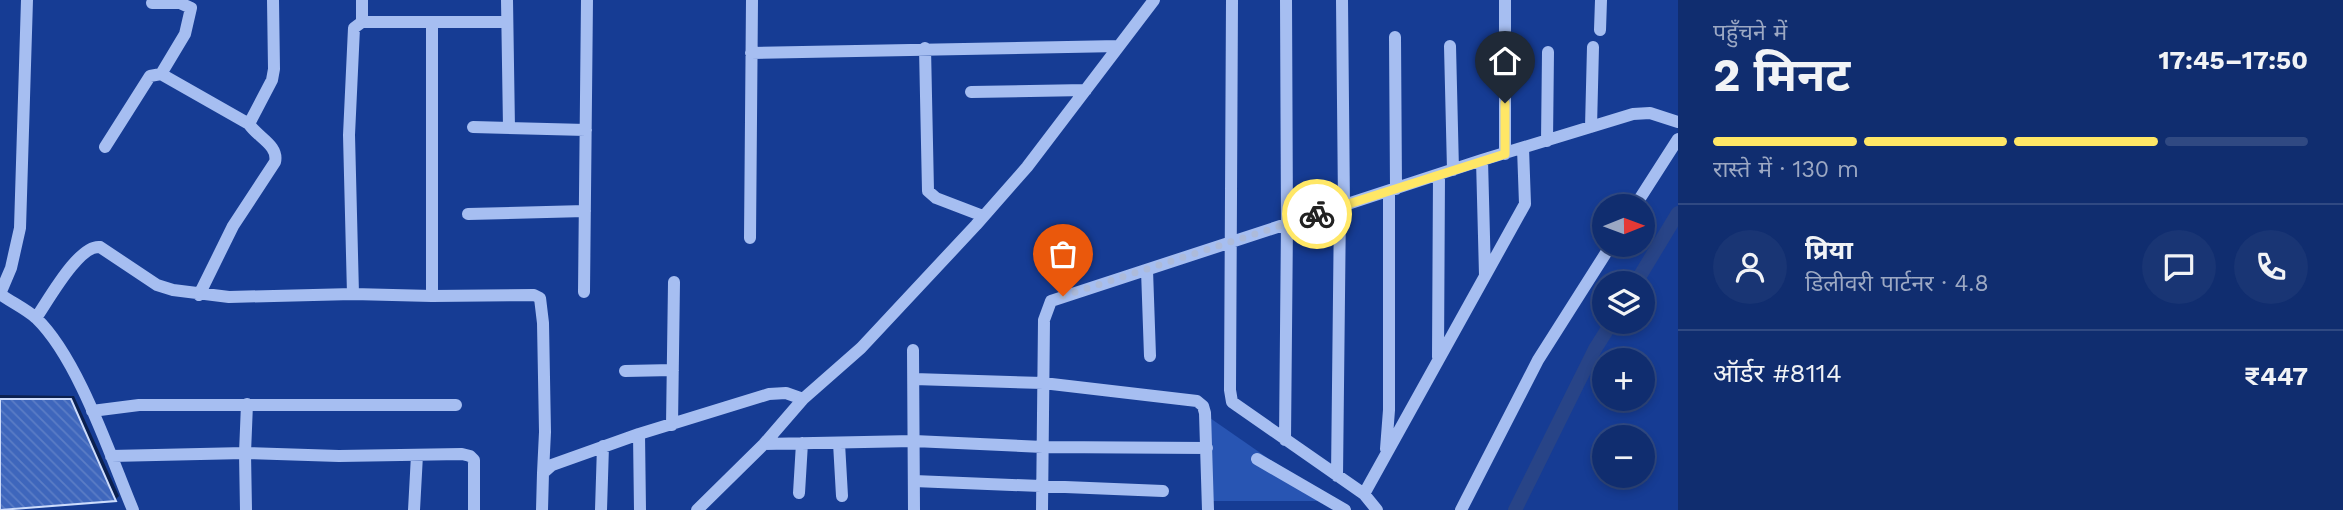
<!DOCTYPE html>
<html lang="hi">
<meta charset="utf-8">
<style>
:root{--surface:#102d6f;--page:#193574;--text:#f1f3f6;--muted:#9ca8c3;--line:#304982;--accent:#ffe766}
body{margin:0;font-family:"Work Sans","Noto Sans Devanagari",sans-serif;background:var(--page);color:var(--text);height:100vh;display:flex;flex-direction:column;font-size:26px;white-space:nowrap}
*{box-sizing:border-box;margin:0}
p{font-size:23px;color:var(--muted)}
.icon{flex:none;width:38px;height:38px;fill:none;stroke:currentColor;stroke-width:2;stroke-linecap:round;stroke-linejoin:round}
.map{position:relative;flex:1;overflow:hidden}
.drawer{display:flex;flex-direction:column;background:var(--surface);width:665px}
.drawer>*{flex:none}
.needle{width:46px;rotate:89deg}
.tools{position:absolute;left:1592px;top:194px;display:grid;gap:14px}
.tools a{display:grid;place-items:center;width:63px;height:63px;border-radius:50%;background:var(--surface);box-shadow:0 4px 10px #0003,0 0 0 2px var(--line);font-size:35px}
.pin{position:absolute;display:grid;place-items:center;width:60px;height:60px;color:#fff;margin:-72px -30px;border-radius:50% 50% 50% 0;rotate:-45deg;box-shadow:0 0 7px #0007}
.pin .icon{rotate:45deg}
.courier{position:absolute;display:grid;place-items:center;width:70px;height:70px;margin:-35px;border:5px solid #ffe766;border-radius:50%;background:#fff;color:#222;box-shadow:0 2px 9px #0007}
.overview em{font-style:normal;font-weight:700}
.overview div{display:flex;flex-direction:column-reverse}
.overview{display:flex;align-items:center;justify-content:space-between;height:119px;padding:0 35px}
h1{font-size:46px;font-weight:700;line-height:52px}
.bar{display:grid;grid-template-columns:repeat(4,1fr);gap:10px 7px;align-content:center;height:84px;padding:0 35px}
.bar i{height:9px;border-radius:5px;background:var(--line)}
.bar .selected{background:var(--accent)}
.bar p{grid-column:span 4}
.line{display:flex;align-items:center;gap:18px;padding:0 35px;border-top:2px solid var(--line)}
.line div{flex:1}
.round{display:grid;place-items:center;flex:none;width:74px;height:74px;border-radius:37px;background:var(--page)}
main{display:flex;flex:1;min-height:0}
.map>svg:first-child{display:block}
.park{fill:#2855b3}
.shadow{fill:#0007}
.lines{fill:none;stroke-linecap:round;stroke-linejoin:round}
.canal{stroke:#284487;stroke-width:14}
.building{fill:url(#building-back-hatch);stroke:#cddcfc;stroke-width:2}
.minor{stroke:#a6bef1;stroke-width:12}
.done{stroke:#adbbda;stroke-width:7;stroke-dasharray:0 12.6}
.route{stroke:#ffe766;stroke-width:9}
</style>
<main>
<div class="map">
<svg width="1678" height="510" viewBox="0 0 1678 510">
<defs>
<pattern id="building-back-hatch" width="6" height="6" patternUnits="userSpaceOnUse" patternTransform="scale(1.75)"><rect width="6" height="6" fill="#3e66bc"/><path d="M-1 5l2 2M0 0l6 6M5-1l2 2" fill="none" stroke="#5b7dc6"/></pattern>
</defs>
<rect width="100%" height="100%" fill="#163c94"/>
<path class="park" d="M1210,418L1330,501H1206Z"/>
<path class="shadow" d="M0,395L74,396L119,496L115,500L0,510Z"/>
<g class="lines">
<path class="canal" d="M1635,284L1678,213
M1515,510L1595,349L1612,322"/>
</g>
<path class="building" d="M0,399H71L116,501L0,510Z"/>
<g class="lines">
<path class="minor" d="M27,0L20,228L11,268L0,294C11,302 26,309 36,318C78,358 110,455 133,510
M362,0V22
M507,0L509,128
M1232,0L1230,390L1232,402L1364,494L1377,510
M1342,0L1344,205
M432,22H507
M1600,30L1601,0
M1395,37L1396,189
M1450,46L1453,170
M925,48L928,191L936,198L983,216
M751,53L1119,46
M161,74L249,124
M971,92L1086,90
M473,127L586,130
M1591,127L1593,47
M1547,141L1548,52
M105,147L150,76L161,74L185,34L191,8L180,3H152
M1505,154V0
M1482,160L1485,275
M1635,206L1678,139
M468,214L585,211
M750,238L752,0
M1147,270L1150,356
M584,292L587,0
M353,294L432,296L534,295L540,298L543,323L545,432L543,473
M199,295L233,226L275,162C279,145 257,137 249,124L272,80L274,69L273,0
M36,318C48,301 79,244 100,247L157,285L173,290L229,297L353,294L349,135L354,28L362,22H432V296
M913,350L914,510
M1438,357L1439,175
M625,371L673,370
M914,379L1043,383L1197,401L1203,406L1205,413L1208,510
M92,411L139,405H456
M672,425L674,282
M639,434L640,510
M1285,440L1287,223L1286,0
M839,443L842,496
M764,444L914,441L1043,447L1207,448
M1386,449L1389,410V191
M111,456L245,453L339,456L462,454L470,456L474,460V510
M1257,459L1345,510
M1337,476L1340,206
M914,481L1163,491
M799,493L802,443
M1364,494L1525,204L1523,148
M246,510L245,453L247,404
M414,510L417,455
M542,510L543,473L552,465L639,434L769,394L786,393L803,399
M601,510L603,446
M697,510L764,444L803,399L861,348L976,225L1027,167L1154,0
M1042,510L1044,320L1051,301L1482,160L1633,114L1650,113L1678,122
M1461,510L1538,360L1611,245"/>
</g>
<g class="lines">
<path class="done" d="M1063,296L1317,214"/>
<path class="route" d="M1317,214L1505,154V103"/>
</g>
</svg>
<div class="tools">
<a><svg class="needle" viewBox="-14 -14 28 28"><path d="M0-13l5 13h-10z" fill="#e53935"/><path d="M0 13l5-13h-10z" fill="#9ca8c3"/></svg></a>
<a><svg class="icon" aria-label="layers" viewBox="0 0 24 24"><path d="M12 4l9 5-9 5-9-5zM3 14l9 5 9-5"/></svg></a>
<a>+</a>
<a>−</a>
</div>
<div class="pin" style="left:1063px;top:296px;background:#ea580c"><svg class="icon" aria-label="bag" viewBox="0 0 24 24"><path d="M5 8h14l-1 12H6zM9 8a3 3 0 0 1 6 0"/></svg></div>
<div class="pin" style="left:1505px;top:103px;background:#1f2937"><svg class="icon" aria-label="home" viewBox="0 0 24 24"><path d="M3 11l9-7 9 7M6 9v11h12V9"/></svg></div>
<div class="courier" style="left:1317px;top:214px"><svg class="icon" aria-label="bike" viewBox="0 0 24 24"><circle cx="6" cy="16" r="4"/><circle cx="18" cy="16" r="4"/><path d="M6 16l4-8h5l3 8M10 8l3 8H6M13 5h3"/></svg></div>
</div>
<section class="drawer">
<div class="overview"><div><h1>2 मिनट</h1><p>पहुँचने में</p></div><em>17:45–17:50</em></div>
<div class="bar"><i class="selected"></i><i class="selected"></i><i class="selected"></i><i></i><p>रास्ते में · 130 m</p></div>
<div class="line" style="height:126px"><a class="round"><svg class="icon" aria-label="person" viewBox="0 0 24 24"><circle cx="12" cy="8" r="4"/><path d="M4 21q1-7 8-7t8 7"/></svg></a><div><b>प्रिया</b><p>डिलीवरी पार्टनर · 4.8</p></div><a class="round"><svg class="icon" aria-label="chat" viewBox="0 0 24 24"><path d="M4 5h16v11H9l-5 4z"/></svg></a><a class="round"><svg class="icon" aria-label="phone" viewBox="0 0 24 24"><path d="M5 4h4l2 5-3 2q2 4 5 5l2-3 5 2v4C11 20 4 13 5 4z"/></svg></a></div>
<div class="line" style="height:91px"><div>ऑर्डर #8114</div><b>₹447</b></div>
</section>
</main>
